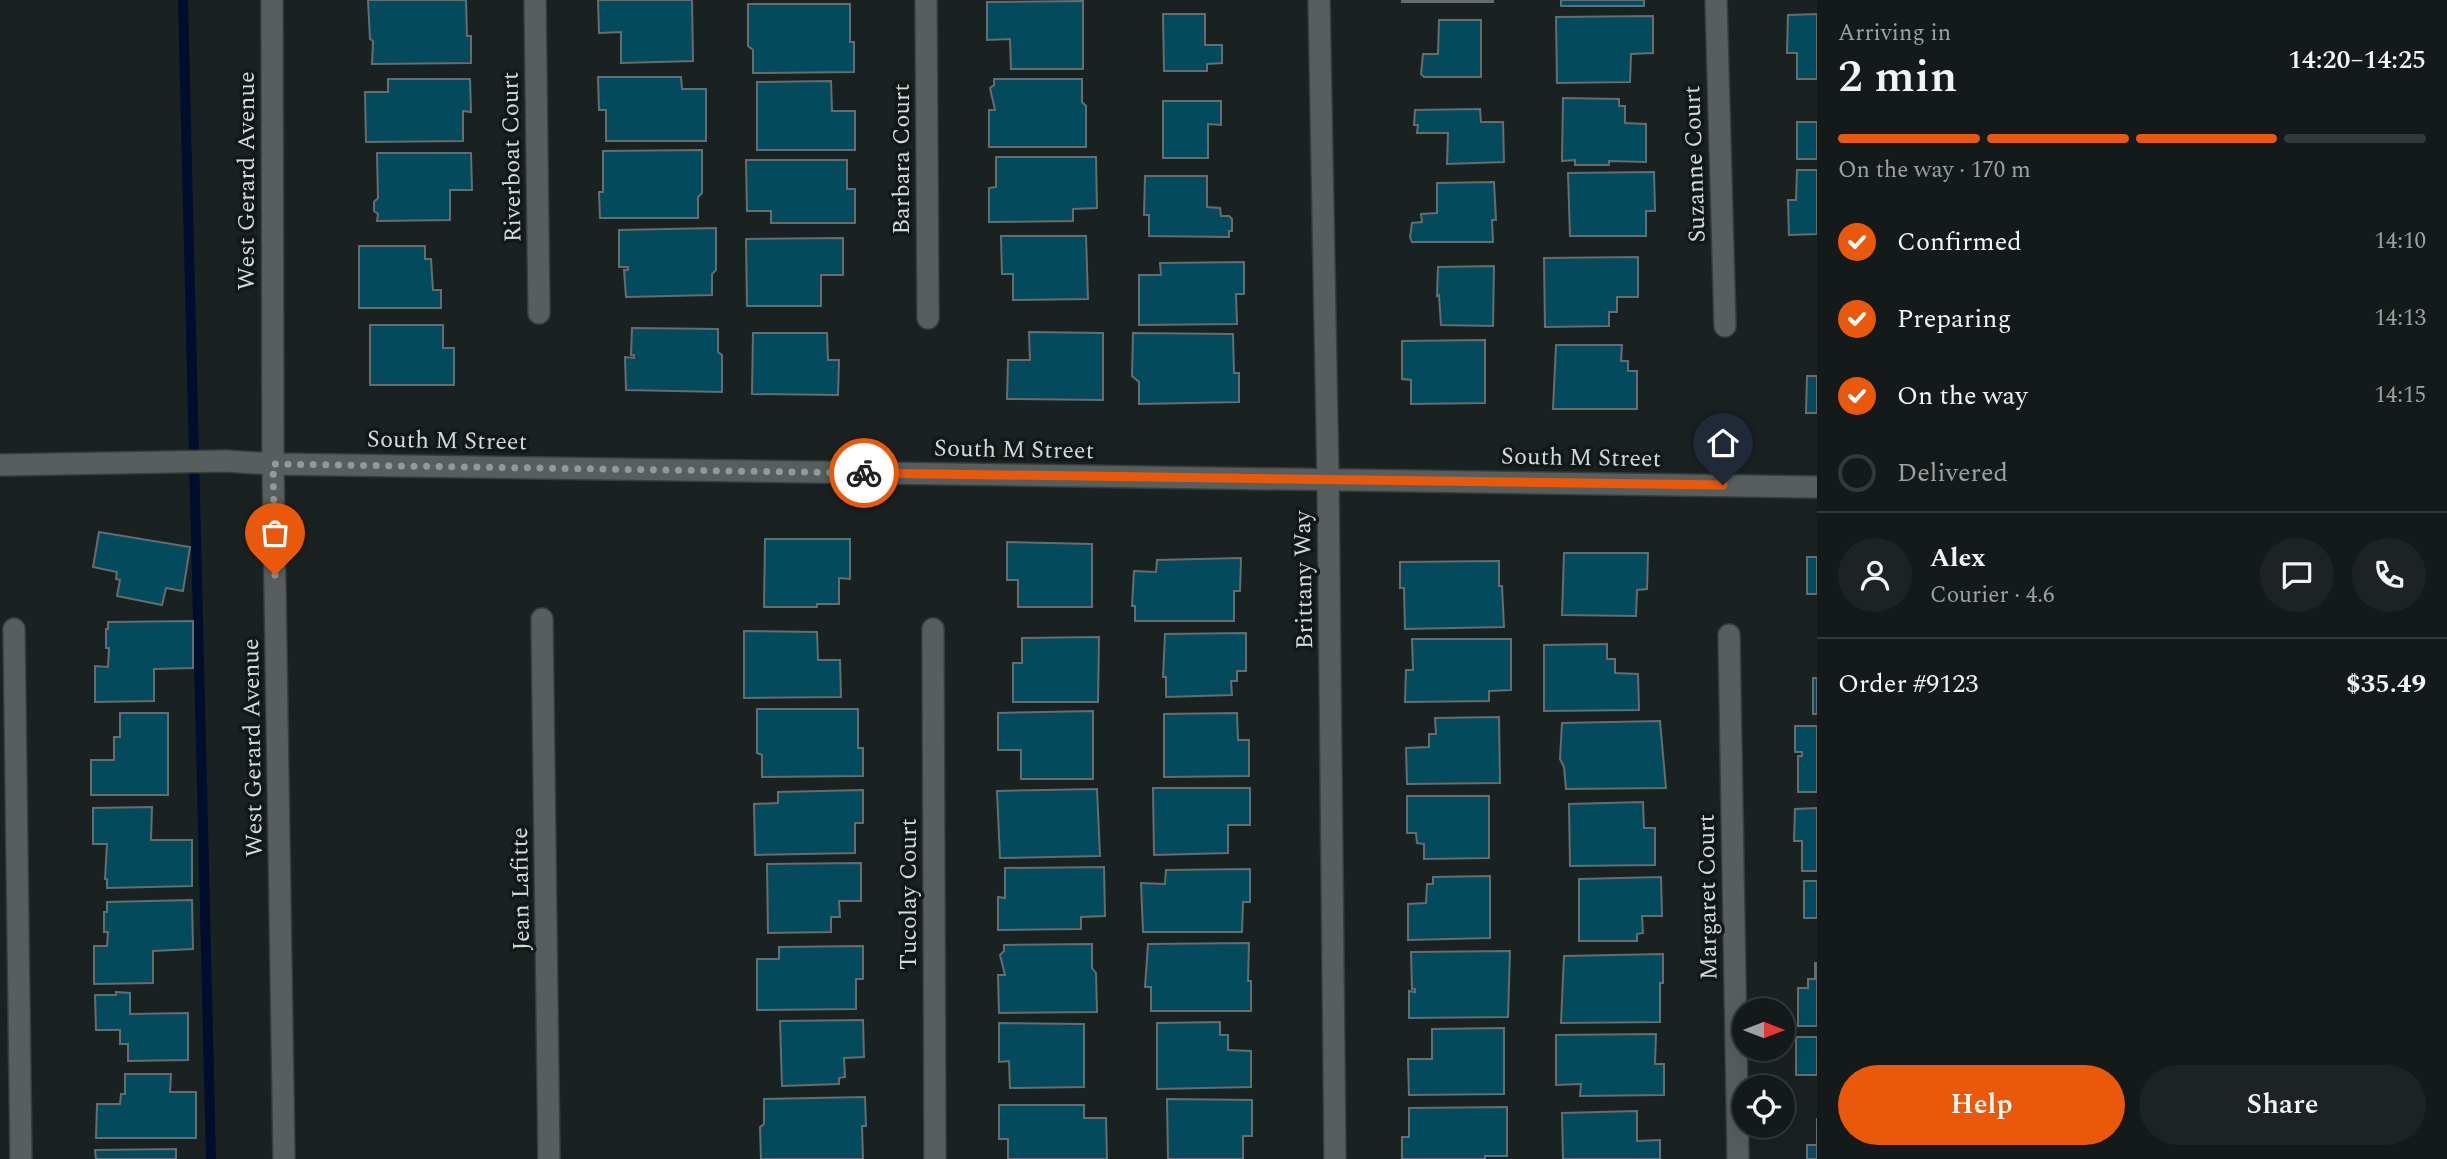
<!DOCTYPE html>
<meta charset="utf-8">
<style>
:root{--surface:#141a19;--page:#1d2322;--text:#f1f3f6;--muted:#9da1a2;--line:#333838;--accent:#ea580c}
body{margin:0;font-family:Spectral,serif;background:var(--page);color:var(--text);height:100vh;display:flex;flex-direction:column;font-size:26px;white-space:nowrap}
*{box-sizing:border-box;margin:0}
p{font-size:23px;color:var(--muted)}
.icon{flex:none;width:38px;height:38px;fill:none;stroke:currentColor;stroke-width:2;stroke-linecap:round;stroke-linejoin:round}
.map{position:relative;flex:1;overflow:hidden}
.details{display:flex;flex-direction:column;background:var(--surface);width:630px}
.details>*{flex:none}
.needle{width:46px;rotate:90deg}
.fabs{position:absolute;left:1732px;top:998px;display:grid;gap:14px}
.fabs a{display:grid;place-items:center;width:63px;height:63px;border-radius:50%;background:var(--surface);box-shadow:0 7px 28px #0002,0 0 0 2px var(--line);font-size:35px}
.pin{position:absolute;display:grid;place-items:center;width:60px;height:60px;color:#fff;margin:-72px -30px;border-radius:50% 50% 50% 0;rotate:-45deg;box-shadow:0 0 7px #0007}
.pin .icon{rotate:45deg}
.courier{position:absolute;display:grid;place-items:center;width:70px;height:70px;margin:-35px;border:5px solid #ea580c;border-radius:50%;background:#fff;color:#222;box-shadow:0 2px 9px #0007}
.overview em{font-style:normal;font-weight:600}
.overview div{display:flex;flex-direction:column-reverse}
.overview{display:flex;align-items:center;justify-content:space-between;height:119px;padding:0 21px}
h1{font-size:46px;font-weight:600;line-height:52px}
.bar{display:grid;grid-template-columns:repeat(4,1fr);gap:10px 7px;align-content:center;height:84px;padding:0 21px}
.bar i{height:9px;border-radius:5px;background:var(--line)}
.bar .selected{background:var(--accent)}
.bar p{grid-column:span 4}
.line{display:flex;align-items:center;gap:18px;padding:0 21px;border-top:2px solid var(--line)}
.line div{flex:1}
.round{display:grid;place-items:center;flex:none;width:74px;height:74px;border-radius:37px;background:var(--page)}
ol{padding:0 21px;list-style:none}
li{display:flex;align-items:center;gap:21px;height:77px}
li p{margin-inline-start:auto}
li .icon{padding:7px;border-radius:50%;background:var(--accent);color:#fff;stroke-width:4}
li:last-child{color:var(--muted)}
li i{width:38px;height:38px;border:4px solid var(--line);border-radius:50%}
.cta{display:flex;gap:14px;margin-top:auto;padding:14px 21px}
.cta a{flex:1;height:80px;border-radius:42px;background:var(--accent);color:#fff;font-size:28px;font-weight:600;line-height:80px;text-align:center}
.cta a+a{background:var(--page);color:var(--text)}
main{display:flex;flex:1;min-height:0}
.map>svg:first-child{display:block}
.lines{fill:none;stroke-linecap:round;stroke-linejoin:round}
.stream{stroke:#000d2c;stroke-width:10}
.building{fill:#034a5c;stroke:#646d70;stroke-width:2}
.street-casing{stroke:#373c3c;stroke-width:24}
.street{stroke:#565f5e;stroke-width:21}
.done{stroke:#939999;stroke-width:7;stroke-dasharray:0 12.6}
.route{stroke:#ea580c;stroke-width:9}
.labels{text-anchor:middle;stroke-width:7;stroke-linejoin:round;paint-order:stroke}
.street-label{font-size:24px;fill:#d4d9d9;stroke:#111817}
</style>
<main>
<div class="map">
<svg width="1817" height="1159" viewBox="0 0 1817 1159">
<rect width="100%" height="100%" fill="#1a2221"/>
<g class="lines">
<path class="stream" d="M183,0L211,1159"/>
</g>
<path class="building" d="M368,0H466L467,36H471V63L372,64L373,41L370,39Z
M598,0H692L693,61L621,63V32L599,33Z
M1402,0H1493V2H1402Z
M1561,0H1644V6H1561Z
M1083,1V69H1011L1010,39L987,40V2Z
M748,4H850V42H854V72L753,73V50L748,46Z
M1163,14H1205V45H1222V63L1207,64V71H1164Z
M1817,14V79H1797V53H1787L1788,15Z
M1653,16V53L1631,54L1630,82L1557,83L1556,17Z
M1439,20H1481V77H1424L1421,74L1423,54H1438Z
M598,77H681L682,89H706V141H606V110H599Z
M388,79H470L471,112L463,111V141L366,142L365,92H388Z
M994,79H1082V102L1086,106V147H989V110H995L990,88L994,85Z
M831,81L832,111H855V150H757V82Z
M1563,98L1619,99V106H1625V123L1646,124V162L1609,161V165H1575V160L1562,161Z
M1163,101H1221V125L1208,124V158H1163Z
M1480,109L1481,122H1503L1504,162L1447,164L1448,133H1417L1418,125H1414L1415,110Z
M1797,122H1817V159H1797Z
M702,150V193L698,197V218H600L599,192H603V151Z
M377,153H471L472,190H450V220L377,221L378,214L374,211V202L378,198Z
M996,157H1096L1097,208L1073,209V221L989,222V188L996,187Z
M746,160H847V189H855V223H771V211H747Z
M1797,170H1817V234L1789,235L1788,200H1796Z
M1654,172L1655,211H1646V236H1570L1568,173Z
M1145,176H1207V207L1220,208L1221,216H1229L1232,219V231H1229V237L1149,236V215H1144Z
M1494,182L1496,220H1492L1493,242H1412L1410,237L1412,223L1422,222L1421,214L1437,213V183Z
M716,228V270L712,274V295L626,297L624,270H628V267H619V230Z
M1001,236H1086L1088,299L1013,300V274H1002Z
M843,238V275H821V306H747L746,239Z
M359,246H425V259H431L433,290H441V308H359Z
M1638,257V297H1617V312H1609V326L1545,327L1544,258Z
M1244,262V294H1236L1237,324L1139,325V275H1161L1160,263Z
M1494,266L1493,326L1441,325L1439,295L1437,296L1438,267Z
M370,325H443V348H454V385H370Z
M632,328L718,329V352L722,355V392L626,390L625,357L634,358V355H631Z
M1029,332L1103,333V400L1007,399L1008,360H1030Z
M753,333H827L828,360H839L838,395L752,394Z
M1133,333L1233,334L1234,373H1239V402L1139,404V382L1132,376Z
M1485,340V403L1411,404V380L1402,379V341Z
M1556,345H1622L1621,361H1628V371H1637V409H1553Z
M1807,376H1817V413H1806Z
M99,532L190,547L183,591L166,588L162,605L117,596L120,580L116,579L117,572L93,567Z
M765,539H850V579L839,578V604H817V607H764Z
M1007,542L1092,544V607H1018V580H1007Z
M1564,553H1648L1647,589L1637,590L1636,616L1562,615Z
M1807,557H1817V594H1807Z
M1241,558L1240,591H1234V621H1135V606H1132L1134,571L1156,572L1157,560Z
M1499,561V586H1502L1504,627L1405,629L1404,588H1400V562Z
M193,621V668L154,669V701L95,702V666L108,667L109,648H106V629H108V622Z
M744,631L817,632L818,660H840L841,697L744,698Z
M1246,633V671H1237V681H1231L1232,695L1166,697V677H1163L1165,634Z
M1099,637L1098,702H1013V663H1022V638Z
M1412,639H1511V690L1489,691V701L1405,702L1406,670H1413Z
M1607,644V659H1615V673L1638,674L1639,710L1544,711V645Z
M1813,678H1817V714H1813Z
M757,709H858V748H863V776L762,777V755L757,753Z
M1093,711V779H1021V750H998V713Z
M120,713H168V795H91V760H114V737H120Z
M1237,713L1238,740H1249V776L1164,777V714Z
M1499,717L1500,783L1407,784L1406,748L1429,747V734H1436L1435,718Z
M1660,721L1666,788L1566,789L1564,767L1560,759L1562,723Z
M1795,726H1817V792H1798V756H1802V752H1795Z
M1153,788H1250V825H1228V853L1154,855Z
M1097,789L1100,856L1000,858L997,791Z
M863,790V823H855V853L755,855L754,804L778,803V792Z
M1407,796H1489V858L1424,859V844L1417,843L1416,833H1407Z
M1643,802L1644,828H1655V865L1570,866L1569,804Z
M152,807L151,840H192V886L107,888V879H105L107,844H93V808Z
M1817,808V871H1802V841H1794L1795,809Z
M861,863V901H839L840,917H831V932L768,933L767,864Z
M1104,867L1105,916L1081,917V929L998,930V897L1005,898V868Z
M1250,869V902H1243L1242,932H1143L1141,883L1165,884L1166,870Z
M1490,876V938L1408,940V904L1426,903L1427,884H1433V877Z
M1661,877L1662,916H1642L1643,933L1637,934V941H1579V879Z
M1804,881H1817V918H1804Z
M192,900L193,949L153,951V983L94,984V946H107L108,932H104V912H107V902Z
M1249,943L1248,981H1251V1011H1151V987H1145L1148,944Z
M1092,944V968L1096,973L1097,1012L999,1013L998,975H1005L1000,955L1004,951V945Z
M863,946V979H856V1009L757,1010V959H779V947Z
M1510,951L1508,1017L1409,1018V991L1415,992V989H1412L1411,952Z
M1663,954V983H1660V1022L1561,1023L1564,956Z
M1815,963H1817V1026H1798V988H1808V979H1815Z
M116,992L130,993V1014L188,1013V1060L128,1061V1044H120V1030H96L95,995H116Z
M863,1020L864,1057L844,1058L845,1077L839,1078V1084L782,1086L780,1021Z
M1220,1022V1035H1228V1050L1251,1051V1087L1157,1089V1023Z
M999,1023L1084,1024V1087L1010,1088L1009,1061L999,1062Z
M1504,1028V1094L1409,1095L1408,1059H1432V1029Z
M1656,1034L1655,1064H1664V1095L1580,1096L1581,1084L1556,1085V1035Z
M1796,1037H1817V1075H1796Z
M125,1074H171L170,1092H196V1138H96L97,1104H120L121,1094H125Z
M865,1097L866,1126H862L863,1159H761L760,1127L764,1124V1099Z
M1167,1099L1252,1100V1136H1243V1159H1168Z
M999,1105H1084V1118H1106L1107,1159H1008V1139H999Z
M1507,1107V1156H1485V1159H1402V1137H1409V1108Z
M1637,1111V1141L1660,1140V1159H1563L1562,1113Z
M1817,1118V1159H1807V1145H1817Z
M176,1149V1159H96L95,1150Z"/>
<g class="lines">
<defs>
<path id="street" d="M272,0L273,464L284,1159
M535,0L539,313
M926,0L928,318
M1319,0L1328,480L1335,1159
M1716,0L1725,326
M0,465L225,461L273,464L1817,487
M542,619L549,1159
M14,629L21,1159
M933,629L935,1159
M1729,635L1738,1159"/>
</defs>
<use href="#street" class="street-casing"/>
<use href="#street" class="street"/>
</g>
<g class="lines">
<path class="done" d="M275,575L273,464L864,473"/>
<path class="route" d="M864,473L1723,485"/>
</g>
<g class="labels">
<g class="street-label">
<text transform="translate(511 157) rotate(-91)" y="8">Riverboat Court</text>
<text transform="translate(901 159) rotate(-90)" y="8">Barbara Court</text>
<text transform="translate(1694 164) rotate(-92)" y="8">Suzanne Court</text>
<text transform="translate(246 181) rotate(-90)" y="8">West Gerard Avenue</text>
<text transform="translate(447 440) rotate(1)" y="8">South M Street</text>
<text transform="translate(1014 449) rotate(1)" y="8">South M Street</text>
<text transform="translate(1581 457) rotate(1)" y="8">South M Street</text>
<text transform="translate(1303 580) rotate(-91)" y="8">Brittany Way</text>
<text transform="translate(252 748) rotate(-91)" y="8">West Gerard Avenue</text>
<text transform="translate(520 889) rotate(-91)" y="8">Jean Lafitte</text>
<text transform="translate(908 894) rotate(-90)" y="8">Tucolay Court</text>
<text transform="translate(1707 897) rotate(-91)" y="8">Margaret Court</text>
</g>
</g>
</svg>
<div class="fabs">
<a><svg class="needle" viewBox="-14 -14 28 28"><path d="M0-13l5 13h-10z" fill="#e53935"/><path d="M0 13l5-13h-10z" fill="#9da1a2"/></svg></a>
<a><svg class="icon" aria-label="locate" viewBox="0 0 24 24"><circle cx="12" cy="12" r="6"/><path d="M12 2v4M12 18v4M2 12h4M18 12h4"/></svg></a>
</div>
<div class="pin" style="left:275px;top:575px;background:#ea580c"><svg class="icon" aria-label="bag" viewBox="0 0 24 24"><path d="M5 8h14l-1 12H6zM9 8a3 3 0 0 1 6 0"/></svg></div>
<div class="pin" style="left:1723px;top:485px;background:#1f2937"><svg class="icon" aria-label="home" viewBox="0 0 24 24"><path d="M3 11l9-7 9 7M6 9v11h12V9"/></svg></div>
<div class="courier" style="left:864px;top:473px"><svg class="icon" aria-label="bike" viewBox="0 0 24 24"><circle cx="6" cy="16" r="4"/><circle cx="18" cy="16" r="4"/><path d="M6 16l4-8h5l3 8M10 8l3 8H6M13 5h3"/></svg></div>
</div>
<section class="details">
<div class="overview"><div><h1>2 min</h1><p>Arriving in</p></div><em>14:20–14:25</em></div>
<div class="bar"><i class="selected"></i><i class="selected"></i><i class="selected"></i><i></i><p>On the way · 170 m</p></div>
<ol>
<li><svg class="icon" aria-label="check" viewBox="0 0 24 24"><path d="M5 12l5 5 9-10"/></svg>Confirmed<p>14:10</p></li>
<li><svg class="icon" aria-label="check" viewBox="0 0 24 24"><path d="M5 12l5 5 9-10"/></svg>Preparing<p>14:13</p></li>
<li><svg class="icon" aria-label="check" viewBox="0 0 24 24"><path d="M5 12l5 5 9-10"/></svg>On the way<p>14:15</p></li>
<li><i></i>Delivered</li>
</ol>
<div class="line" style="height:126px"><a class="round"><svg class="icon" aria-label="person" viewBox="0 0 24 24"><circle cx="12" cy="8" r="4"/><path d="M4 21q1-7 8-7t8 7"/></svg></a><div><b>Alex</b><p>Courier · 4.6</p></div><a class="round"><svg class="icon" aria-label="chat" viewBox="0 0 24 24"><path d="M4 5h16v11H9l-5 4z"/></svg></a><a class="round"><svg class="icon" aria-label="phone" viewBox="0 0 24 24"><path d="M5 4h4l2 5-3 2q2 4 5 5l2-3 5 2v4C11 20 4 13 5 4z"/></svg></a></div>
<div class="line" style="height:91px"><div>Order #9123</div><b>$35.49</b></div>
<div class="cta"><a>Help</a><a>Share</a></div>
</section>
</main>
